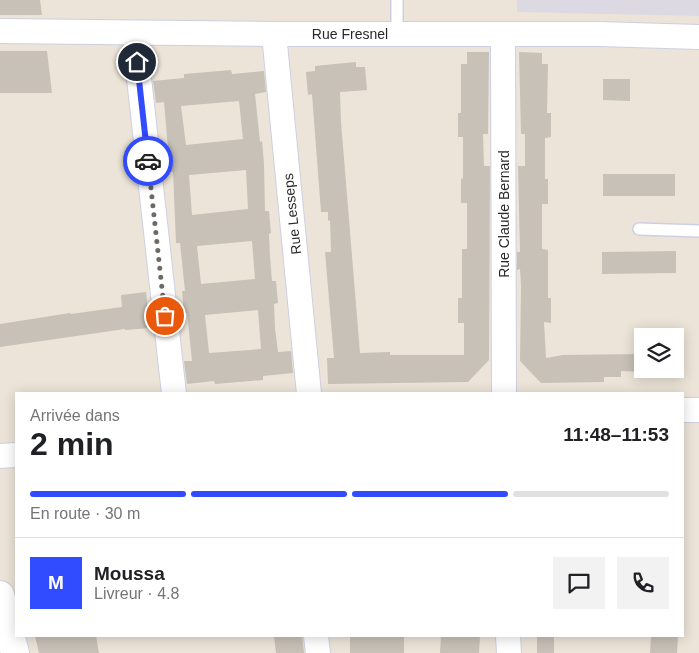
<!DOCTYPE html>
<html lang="fr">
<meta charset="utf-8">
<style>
:root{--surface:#fff;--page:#f2f2f2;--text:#202124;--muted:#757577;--line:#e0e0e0;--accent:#314bff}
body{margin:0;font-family:Arial,sans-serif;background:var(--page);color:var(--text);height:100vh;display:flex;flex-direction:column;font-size:19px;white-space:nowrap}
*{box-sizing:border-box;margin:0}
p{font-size:16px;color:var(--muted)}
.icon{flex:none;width:28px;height:28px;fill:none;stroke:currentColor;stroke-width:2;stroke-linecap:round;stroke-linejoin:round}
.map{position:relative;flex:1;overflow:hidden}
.side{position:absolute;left:15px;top:392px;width:669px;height:245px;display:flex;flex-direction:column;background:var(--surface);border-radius:0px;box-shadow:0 2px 12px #0003}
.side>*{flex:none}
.tools{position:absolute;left:634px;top:328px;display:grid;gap:10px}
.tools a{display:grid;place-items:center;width:50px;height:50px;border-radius:0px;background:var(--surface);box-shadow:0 2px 12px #0003;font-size:25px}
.pin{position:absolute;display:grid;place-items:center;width:42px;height:42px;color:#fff;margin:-21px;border:2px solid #fff;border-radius:50%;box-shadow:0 1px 5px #0007}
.courier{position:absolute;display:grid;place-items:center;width:50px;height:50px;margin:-25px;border:4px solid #314bff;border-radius:50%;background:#fff;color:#222;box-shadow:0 1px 6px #0007}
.head em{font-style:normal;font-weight:600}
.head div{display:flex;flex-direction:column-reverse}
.head{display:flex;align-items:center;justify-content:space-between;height:85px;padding:0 15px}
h1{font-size:32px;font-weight:600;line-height:38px}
.bar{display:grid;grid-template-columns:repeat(4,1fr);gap:8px 5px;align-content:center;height:60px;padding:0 15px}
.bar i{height:6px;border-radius:4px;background:var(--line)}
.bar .on{background:var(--accent)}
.bar p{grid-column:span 4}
.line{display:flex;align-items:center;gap:12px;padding:0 15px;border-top:1px solid var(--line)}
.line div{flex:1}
.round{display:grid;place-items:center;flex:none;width:52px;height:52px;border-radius:0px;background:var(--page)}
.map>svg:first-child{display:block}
.industrial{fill:#ddd9e3}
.building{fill:#c7c1b8;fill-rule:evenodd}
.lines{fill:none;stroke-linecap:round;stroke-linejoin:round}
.service-casing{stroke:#cdd0e2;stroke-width:14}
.minor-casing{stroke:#cdd0e2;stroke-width:26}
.tertiary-casing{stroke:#cdd0e2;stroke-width:30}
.service{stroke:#fff;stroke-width:11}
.minor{stroke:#fff;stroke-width:24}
.tertiary{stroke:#fff;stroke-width:28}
.done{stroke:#6d6a66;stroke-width:5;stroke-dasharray:0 9}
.route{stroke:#314bff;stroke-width:6}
.labels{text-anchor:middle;stroke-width:5;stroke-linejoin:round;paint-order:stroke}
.street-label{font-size:14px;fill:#282828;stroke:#fff}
</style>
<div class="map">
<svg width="699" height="653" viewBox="0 0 699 653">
<rect width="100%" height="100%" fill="#ece4d8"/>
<path class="industrial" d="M517,0H699V16L517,12Z"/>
<path class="building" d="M0,0H40L42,15H0Z
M0,51H47L52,93H0Z
M467,52H489L488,134H483L484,166H490L489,360L468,382L328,384L327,358H334L325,252H331L330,220L328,221V212H321L312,94L308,95L306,72L315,71V66L335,64L356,62V67H365L367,90L340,92L341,122L360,353L390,352V355H464V323H458V298H462V249H467V203H461V179L463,178V137H458V113H461V64H467Z
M519,52L542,53V64H548L547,113H551V137L545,138V179H548V204H542V249L548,250V298H551V323L544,322L546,358L563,355L642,354V372L621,371V377H604V382L541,383L520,361L521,285L520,269L517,270V252H520L518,166H525V134H521Z
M231,70L232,74L264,71L266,92L255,94L260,142L262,141L264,164L265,211H269L271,233L269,234L270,256L272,281H276L278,303L274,304L275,328L278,352L291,351L293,373L263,376V380L215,384L214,381L187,384L184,361H192L187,313H184L182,291H185L180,243H176L173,172H170L164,102L156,103L153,81L184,78V74ZM239,101L243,139L186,145L181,106ZM246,170L248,209L192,215L189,175ZM252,241L255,279L201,284L197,246ZM258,310L261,349L209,353L205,315Z
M603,79H630V101L603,100Z
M603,174H675V196H603Z
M676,251V273L602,274V252Z
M146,292L150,328L125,330V329L0,347V324L70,313L71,314L122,307L121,295Z
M35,636H96L99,653H39Z
M274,636H302L304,653H276Z
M350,636H404V653H350Z
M441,636H480L479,653H440Z
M537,636H554V653H537Z
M651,636H678L677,653H650Z"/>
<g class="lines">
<defs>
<path id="service" d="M397,0V34
M639,229L699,231"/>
<path id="minor" d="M0,31L274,34H599L699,37
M134,33L174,394
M274,34L309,394
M503,34L504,394
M682,410H699
M0,456L16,455
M316,636L318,653
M508,636L509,653"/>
<path id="tertiary" d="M0,595L15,653"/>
</defs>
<use href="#service" class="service-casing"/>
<use href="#minor" class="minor-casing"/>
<use href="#tertiary" class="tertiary-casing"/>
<use href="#service" class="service"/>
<use href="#minor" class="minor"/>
<use href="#tertiary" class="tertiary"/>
</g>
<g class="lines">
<path class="done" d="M148,161L165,316"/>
<path class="route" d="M137,62L148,161"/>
</g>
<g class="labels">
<g class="street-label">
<text x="350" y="39">Rue Fresnel</text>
<text transform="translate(292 214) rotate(-96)" y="5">Rue Lesseps</text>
<text transform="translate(504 214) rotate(-90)" y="5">Rue Claude Bernard</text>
</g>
</g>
</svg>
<div class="tools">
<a><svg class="icon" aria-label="layers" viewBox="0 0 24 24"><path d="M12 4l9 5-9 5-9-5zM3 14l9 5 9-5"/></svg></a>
</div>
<div class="pin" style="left:165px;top:316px;background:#ea580c"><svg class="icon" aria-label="bag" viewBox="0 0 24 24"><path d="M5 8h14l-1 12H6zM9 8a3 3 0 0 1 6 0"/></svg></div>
<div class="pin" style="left:137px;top:62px;background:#1f2937"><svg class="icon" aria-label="home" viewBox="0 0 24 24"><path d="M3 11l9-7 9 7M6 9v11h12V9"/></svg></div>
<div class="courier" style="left:148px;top:161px"><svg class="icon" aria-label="car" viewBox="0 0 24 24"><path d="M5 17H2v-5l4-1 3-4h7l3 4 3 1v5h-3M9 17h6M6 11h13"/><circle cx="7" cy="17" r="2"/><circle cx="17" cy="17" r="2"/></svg></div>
<section class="side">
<div class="head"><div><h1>2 min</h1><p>Arrivée dans</p></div><em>11:48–11:53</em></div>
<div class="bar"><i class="on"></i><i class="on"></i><i class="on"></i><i></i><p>En route · 30 m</p></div>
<div class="line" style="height:90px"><b class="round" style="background:var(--accent);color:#fff">M</b><div><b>Moussa</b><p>Livreur · 4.8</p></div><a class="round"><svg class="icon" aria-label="chat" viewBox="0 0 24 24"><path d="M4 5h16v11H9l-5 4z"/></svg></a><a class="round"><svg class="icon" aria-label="phone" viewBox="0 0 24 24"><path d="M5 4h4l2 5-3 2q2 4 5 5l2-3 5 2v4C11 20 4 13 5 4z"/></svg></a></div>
</section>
</div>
